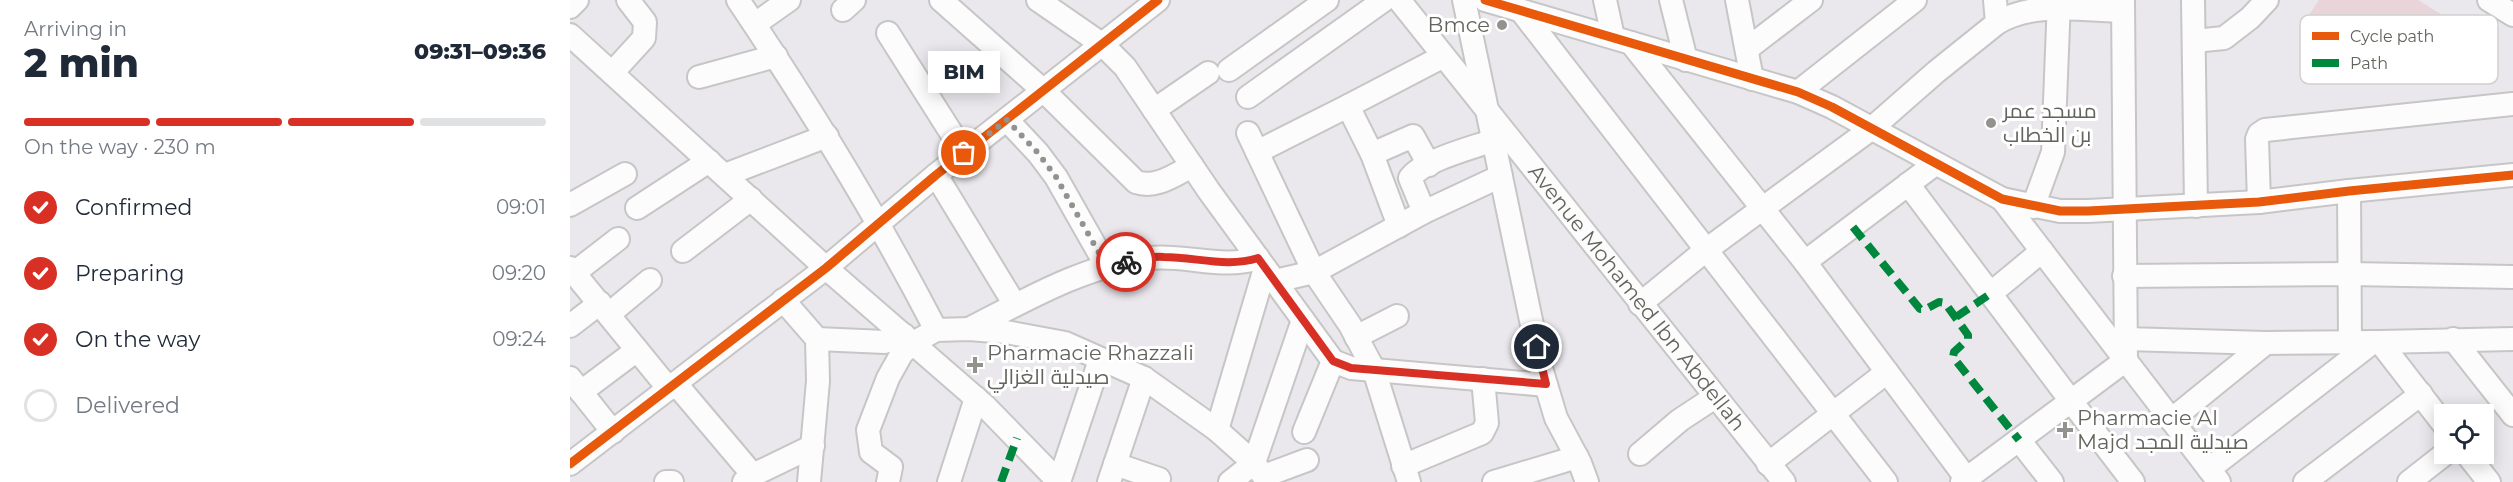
<!DOCTYPE html>
<meta charset="utf-8">
<style>
:root{--surface:#fff;--page:#f2f2f3;--text:#1f2937;--muted:#747a83;--line:#e0e1e3;--accent:#d93025}
body{margin:0;font-family:Montserrat,Cairo,sans-serif;background:var(--page);color:var(--text);height:100vh;display:flex;flex-direction:column;font-size:22px;white-space:nowrap}
*{box-sizing:border-box;margin:0}
p{font-size:20px;color:var(--muted)}
.icon{flex:none;width:33px;height:33px;fill:none;stroke:currentColor;stroke-width:2;stroke-linecap:round;stroke-linejoin:round}
.map{position:relative;flex:1;overflow:hidden}
.drawer{display:flex;flex-direction:column;background:var(--surface);width:570px}
.drawer>*{flex:none}
.tools{position:absolute;left:1864px;top:404px;display:grid;gap:12px}
.tools a{display:grid;place-items:center;width:60px;height:60px;border-radius:0px;background:var(--surface);box-shadow:0 3px 15px #0003;font-size:30px}
.pin{position:absolute;display:grid;place-items:center;width:51px;height:51px;color:#fff;margin:-26px;border:3px solid #fff;border-radius:50%;box-shadow:0 2px 6px #0007}
.courier{position:absolute;display:grid;place-items:center;width:60px;height:60px;margin:-30px;border:4px solid #d93025;border-radius:50%;background:#fff;color:#222;box-shadow:0 2px 8px #0007}
.bubble{position:absolute;height:42px;border-radius:0px;background:var(--surface);box-shadow:0 3px 15px #0003;font-size:20px;font-weight:800;line-height:42px;text-align:center}
.head em{font-style:normal;font-weight:800}
.head div{display:flex;flex-direction:column-reverse}
.head{display:flex;align-items:center;justify-content:space-between;height:102px;padding:0 24px}
h1{font-size:39px;font-weight:800;line-height:45px}
.bar{display:grid;grid-template-columns:repeat(4,1fr);gap:9px 6px;align-content:center;height:72px;padding:0 24px}
.bar i{height:8px;border-radius:4px;background:var(--line)}
.bar .selected{background:var(--accent)}
.bar p{grid-column:span 4}
ol{padding:0 24px;list-style:none}
li{display:flex;align-items:center;gap:18px;height:66px}
li p{margin-inline-start:auto}
li .icon{padding:6px;border-radius:50%;background:var(--accent);color:#fff;stroke-width:4}
li:last-child{color:var(--muted)}
li i{width:33px;height:33px;border:3px solid var(--line);border-radius:50%}
main{display:flex;flex:1;min-height:0}
.map>svg:first-child{display:block}
.park{fill:#e8d4d9}
.lines{fill:none;stroke-linecap:round;stroke-linejoin:round}
.minor-casing{stroke:#c7c6c6;stroke-width:26}
.minor{stroke:#fcfcfc;stroke-width:22}
.quiet{stroke:#00873e;stroke-width:8;stroke-dasharray:15 8;stroke-linecap:butt}
.cycleway-casing{stroke:#fff;stroke-width:13}
.cycleway{stroke:#e8590c;stroke-width:9}
.done{stroke:#92938f;stroke-width:6;stroke-dasharray:0 10.8}
.route{stroke:#d93025;stroke-width:8}
.poi-dot{fill:#92938f;stroke:#fff;stroke-width:2}
.labels{text-anchor:middle;stroke-width:6;stroke-linejoin:round;paint-order:stroke}
.poi-label{font-size:21px;fill:#62655d;stroke:#fff;text-anchor:start}
.street-label{font-size:21px;fill:#62655d;stroke:#fff}
.key{fill:#fff;stroke:#d0d1ce;stroke-width:1.5}
.key-label{font-size:16px;fill:#62655d}
</style>
<main>
<section class="drawer">
<div class="head"><div><h1>2 min</h1><p>Arriving in</p></div><em>09:31–09:36</em></div>
<div class="bar"><i class="selected"></i><i class="selected"></i><i class="selected"></i><i></i><p>On the way · 230 m</p></div>
<ol>
<li><svg class="icon" aria-label="check" viewBox="0 0 24 24"><path d="M5 12l5 5 9-10"/></svg>Confirmed<p>09:01</p></li>
<li><svg class="icon" aria-label="check" viewBox="0 0 24 24"><path d="M5 12l5 5 9-10"/></svg>Preparing<p>09:20</p></li>
<li><svg class="icon" aria-label="check" viewBox="0 0 24 24"><path d="M5 12l5 5 9-10"/></svg>On the way<p>09:24</p></li>
<li><i></i>Delivered</li>
</ol>
</section>
<div class="map">
<svg width="1943" height="482" viewBox="0 0 1943 482">
<rect width="100%" height="100%" fill="#ebe8ed"/>
<path class="park" d="M1749,0H1848L1877,18L1840,77L1739,15Z"/>
<g class="lines">
<defs>
<g id="minor">
<path d="M168,0C240,107 307,216 366,330"/>
<path d="M371,0L475,92L566,182C586,189 604,175 622,166"/>
<path d="M468,0L533,45L555,67L639,191L763,361L781,368L976,385"/>
<path id="s1" d="M829,0L1214,482"/>
<path d="M894,0L971,368L986,418L1010,463L1017,482"/>
<path d="M915,0L1228,92L1262,107L1432,199L1490,211H1518L1689,202L1779,191L1943,175"/>
<path d="M1035,0L1043,37"/>
<path d="M1101,0L1116,60"/>
<path d="M1167,0L1182,79"/>
<path d="M1553,0L1556,360L1501,401L1563,482"/>
<path d="M1623,0L1626,206"/>
<path d="M1919,0L1943,15"/>
<path d="M0,7L7,0"/>
<path d="M273,10L284,0"/>
<path d="M952,12L1316,482"/>
<path d="M1427,23C1463,1 1512,10 1553,11"/>
<path d="M185,24L219,0"/>
<path d="M318,33L394,153"/>
<path d="M0,35L256,268L415,406L489,482"/>
<path d="M1624,41L1654,38L1680,18L1697,0"/>
<path d="M1061,43L1235,262L1399,482"/>
<path d="M1177,49L1241,0"/>
<path d="M659,70L757,0"/>
<path d="M42,73L74,38L75,22L58,0"/>
<path d="M129,77L206,56"/>
<path d="M1228,92L1345,0"/>
<path d="M678,97L814,0"/>
<path d="M584,110L638,73"/>
<path d="M437,120L468,153L486,177L537,267"/>
<path d="M678,133L744,272L854,212"/>
<path d="M924,140C902,148 853,160 840,178L854,212L931,176"/>
<path d="M687,152L778,106"/>
<path d="M802,154L829,226"/>
<path d="M859,165L843,136L802,154L778,106L872,57"/>
<path d="M155,175L257,136"/>
<path d="M366,175L445,305"/>
<path d="M1338,184L1501,401L1392,482"/>
<path d="M1779,191L1780,342"/>
<path d="M1432,199L1649,482"/>
<path d="M1689,202L1687,139L1689,134L1695,130L1943,104"/>
<path d="M0,205L55,174"/>
<path d="M1463,207L1483,152L1489,0"/>
<path d="M67,208L139,161"/>
<path d="M113,251L181,199"/>
<path d="M1235,262L1365,164"/>
<path d="M0,268L99,389"/>
<path d="M4,273L48,239"/>
<path d="M1554,276L1780,274L1943,277"/>
<path d="M705,281L744,272L780,325L804,370L839,482"/>
<path d="M1420,294L1472,251"/>
<path d="M213,300L247,339L248,381L239,482"/>
<path d="M1070,304L1136,250L1301,129L1366,72L1427,23L1425,0"/>
<path d="M39,314L80,280"/>
<path d="M0,326L30,303"/>
<path d="M399,329C456,300 515,265 579,258C616,254 653,270 688,258"/>
<path d="M786,337L827,316"/>
<path d="M247,339L315,342L334,335"/>
<path d="M1555,339L1696,343L1810,342L1875,426"/>
<path d="M1883,339L1943,415"/>
<path d="M1810,342L1943,339"/>
<path d="M0,378L43,432"/>
<path d="M106,384L183,475"/>
<path d="M11,392L67,350"/>
<path d="M1601,420L1696,343"/>
<path d="M647,430L695,268"/>
<path d="M734,432L763,361"/>
<path d="M1449,440L1482,482"/>
<path d="M1896,453L1919,482"/>
<path d="M1070,454L1110,420L1145,397"/>
<path d="M0,464L256,268L366,175L588,0"/>
<path d="M545,464L589,479"/>
<path d="M1198,464L1317,372"/>
<path d="M833,466L912,433L917,423L913,379"/>
<path d="M1639,469L1803,342"/>
<path d="M694,476L737,460"/>
<path d="M96,482H102"/>
<path d="M174,482L183,475L243,446"/>
<path d="M318,482L321,467L301,452L298,430L318,378L332,353L343,343L366,330L399,329L436,332L495,343L574,378L647,430L684,463L733,320"/>
<path d="M379,482L406,398"/>
<path d="M489,482L530,360"/>
<path d="M539,482L574,378"/>
<path d="M660,482L684,463L698,482"/>
<path d="M924,482L1007,457"/>
<path d="M1735,482L1851,394"/>
<path d="M1839,482L1876,453"/>
</g>
</defs>
<use href="#minor" class="minor-casing"/>
<use href="#minor" class="minor"/>
<path class="quiet" d="M1283,227L1350,309H1356L1369,302L1375,303L1398,335V339L1384,352L1383,357L1449,440
M1386,317L1420,294
M431,482L447,438"/>
<defs>
<path id="cycleway" d="M915,0L1228,92L1262,107L1432,199L1490,211H1518L1689,202L1779,191L1943,175
M0,464L256,268L366,175L588,0"/>
</defs>
<use href="#cycleway" class="cycleway-casing"/>
<use href="#cycleway" class="cycleway"/>
</g>
<g class="lines">
<path class="done" d="M394,153L437,120L468,153L486,177L537,267L556,262"/>
<path class="route" d="M556,262C568,259 581,256 594,257C626,257 657,268 688,258L763,361L781,368L976,384L967,347"/>
</g>
<g class="poi-dot">
<circle cx="932" cy="25" r="6"/>
<circle cx="1421" cy="123" r="6"/>
<path d="M402 356h6v6h6v6h-6v6h-6v-6h-6v-6h6z"/>
<path d="M1492 421h6v6h6v6h-6v6h-6v-6h-6v-6h6z"/>
</g>
<g class="labels">
<g class="poi-label">
<text x="920" y="32" text-anchor="end">Bmce</text>
<text x="1433" y="118">مسجد عمر<tspan x="1433" dy="24">بن الخطاب</tspan></text>
<text x="417" y="360">Pharmacie Rhazzali<tspan x="417" dy="24">صيدلية الغزالي</tspan></text>
<text x="1507" y="425">Pharmacie Al<tspan x="1507" dy="24">Majd صيدلية المجد</tspan></text>
</g>
<g class="street-label">
<text dy="7" stroke="none"><textPath href="#s1" startOffset="381">Avenue Mohamed Ibn Abdellah</textPath></text>
</g>
</g>
<rect x="1730" y="15" width="198" height="69" rx="9" class="key"/>
<rect x="1742" y="32" width="27" height="8" fill="#e8590c"/>
<rect x="1742" y="59" width="27" height="8" fill="#00873e"/>
<g class="key-label">
<text x="1780" y="42">Cycle path</text>
<text x="1780" y="69">Path</text>
</g>
</svg>
<div class="tools">
<a><svg class="icon" aria-label="locate" viewBox="0 0 24 24"><circle cx="12" cy="12" r="6"/><path d="M12 2v4M12 18v4M2 12h4M18 12h4"/></svg></a>
</div>
<div class="pin" style="left:394px;top:153px;background:#ea580c"><svg class="icon" aria-label="bag" viewBox="0 0 24 24"><path d="M5 8h14l-1 12H6zM9 8a3 3 0 0 1 6 0"/></svg></div>
<div class="pin" style="left:967px;top:347px;background:#1f2937"><svg class="icon" aria-label="home" viewBox="0 0 24 24"><path d="M3 11l9-7 9 7M6 9v11h12V9"/></svg></div>
<div class="courier" style="left:556px;top:262px"><svg class="icon" aria-label="bike" viewBox="0 0 24 24"><circle cx="6" cy="16" r="4"/><circle cx="18" cy="16" r="4"/><path d="M6 16l4-8h5l3 8M10 8l3 8H6M13 5h3"/></svg></div>
<div class="bubble" style="left:358px;top:51px;width:72px">BIM</div>
</div>
</main>
